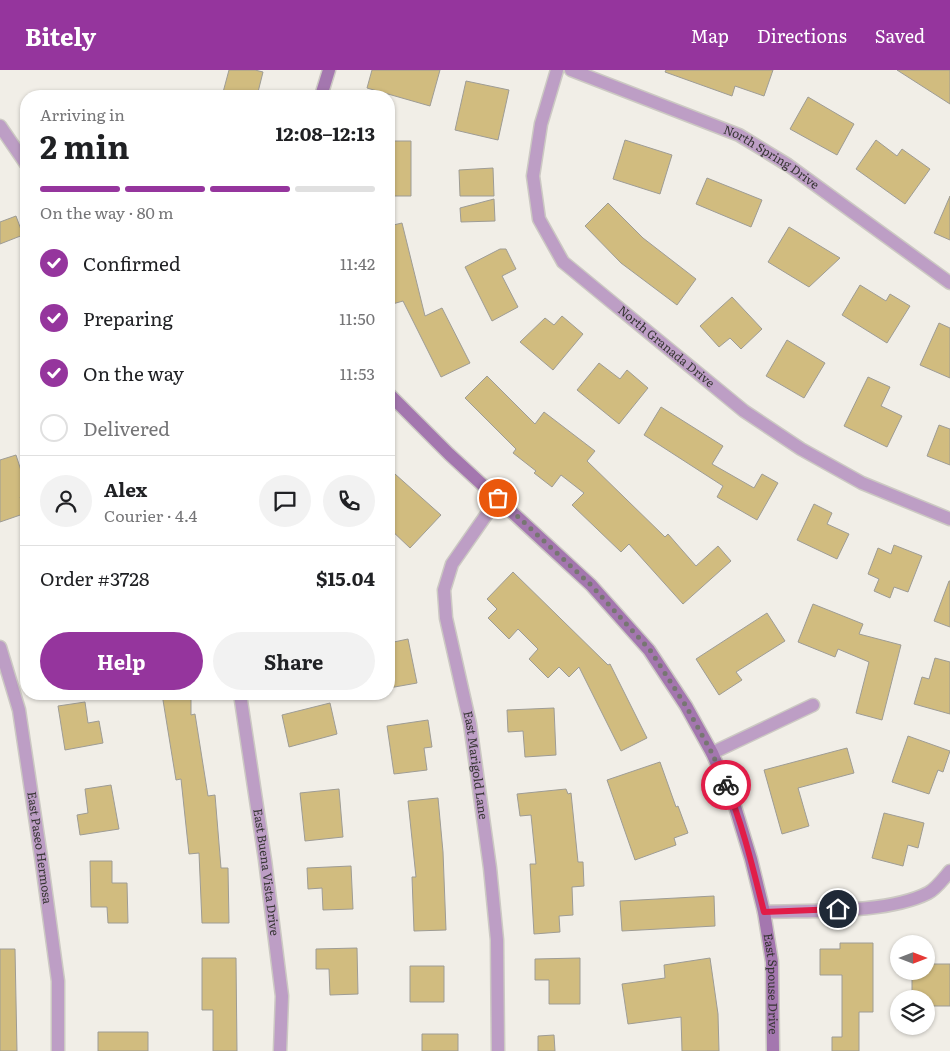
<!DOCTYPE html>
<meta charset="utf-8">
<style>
:root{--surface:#fff;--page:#f2f2f2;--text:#202124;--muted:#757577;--line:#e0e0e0;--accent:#95359d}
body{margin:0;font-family:Literata,serif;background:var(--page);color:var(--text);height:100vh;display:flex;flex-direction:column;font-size:19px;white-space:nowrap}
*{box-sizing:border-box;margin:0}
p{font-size:16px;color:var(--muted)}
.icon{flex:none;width:28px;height:28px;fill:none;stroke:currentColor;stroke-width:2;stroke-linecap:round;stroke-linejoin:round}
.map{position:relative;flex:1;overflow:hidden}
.panel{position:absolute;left:20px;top:20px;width:375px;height:610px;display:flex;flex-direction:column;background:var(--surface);border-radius:20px;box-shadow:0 1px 4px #0004}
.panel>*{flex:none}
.needle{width:32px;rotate:90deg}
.tools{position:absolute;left:890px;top:865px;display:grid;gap:10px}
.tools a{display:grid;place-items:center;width:45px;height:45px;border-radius:50%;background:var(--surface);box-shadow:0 1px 4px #0004;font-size:25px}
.pin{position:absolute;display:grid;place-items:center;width:42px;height:42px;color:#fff;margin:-21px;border:2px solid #fff;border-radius:50%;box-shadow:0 1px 5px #0007}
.courier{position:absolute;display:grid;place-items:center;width:50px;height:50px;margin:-25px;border:4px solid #e11d48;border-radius:50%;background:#fff;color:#222;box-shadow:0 1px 6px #0007}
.summary em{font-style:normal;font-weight:700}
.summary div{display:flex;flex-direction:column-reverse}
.summary{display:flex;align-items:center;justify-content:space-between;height:85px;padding:0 20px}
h1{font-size:32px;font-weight:700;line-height:38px}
.bar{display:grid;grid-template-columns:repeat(4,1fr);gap:8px 5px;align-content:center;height:60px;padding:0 20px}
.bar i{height:6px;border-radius:4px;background:var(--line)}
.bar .active{background:var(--accent)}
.bar p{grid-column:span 4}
.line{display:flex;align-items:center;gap:12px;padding:0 20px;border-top:1px solid var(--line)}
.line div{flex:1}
.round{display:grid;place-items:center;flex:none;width:52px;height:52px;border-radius:26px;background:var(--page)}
ol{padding:0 20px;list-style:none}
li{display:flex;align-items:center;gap:15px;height:55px}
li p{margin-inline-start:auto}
li .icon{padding:5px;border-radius:50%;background:var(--accent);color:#fff;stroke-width:4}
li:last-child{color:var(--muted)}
li i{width:28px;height:28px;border:2px solid var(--line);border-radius:50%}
.button{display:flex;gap:10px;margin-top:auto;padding:10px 20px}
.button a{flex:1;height:58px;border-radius:30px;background:var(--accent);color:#fff;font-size:20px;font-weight:700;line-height:58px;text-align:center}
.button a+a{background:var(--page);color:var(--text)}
header{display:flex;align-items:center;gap:30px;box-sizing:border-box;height:70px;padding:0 25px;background:var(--accent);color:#fff}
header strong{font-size:24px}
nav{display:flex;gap:28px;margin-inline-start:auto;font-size:18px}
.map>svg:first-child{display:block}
.building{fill:#d1bc7f;stroke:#9e9c95}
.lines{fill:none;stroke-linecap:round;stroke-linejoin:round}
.street-casing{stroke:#ccc9c3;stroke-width:15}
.secondary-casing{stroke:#ccc9c3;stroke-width:15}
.street{stroke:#bd9ec5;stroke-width:12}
.secondary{stroke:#a477af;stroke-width:12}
.done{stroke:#777672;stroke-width:5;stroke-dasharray:0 9}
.route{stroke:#e11d48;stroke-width:6}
.labels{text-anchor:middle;stroke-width:4;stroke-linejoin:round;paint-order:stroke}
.street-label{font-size:12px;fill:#363533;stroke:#fff}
</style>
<header>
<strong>Bitely</strong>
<nav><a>Map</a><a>Directions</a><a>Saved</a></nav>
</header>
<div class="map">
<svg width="950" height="981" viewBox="0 0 950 981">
<rect width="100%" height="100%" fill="#f1eee7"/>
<path class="building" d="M229,0H255L263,2L257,26H222Z
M372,0H440L430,36L367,18Z
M666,0H773L764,26L735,16L732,26L665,2Z
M897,0H950V34Z
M466,11L509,20L498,70L455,60Z
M808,27L854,54L837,85L790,59Z
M625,70L672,85L660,124L613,109Z
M876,70L897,86L902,79L930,99L905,134L856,99Z
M389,71H411V126H389Z
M493,98L494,126H460L459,100Z
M707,108L762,130L751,157L696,134Z
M950,126V170L934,163Z
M494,129L495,151L461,152L460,138Z
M608,133L643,168L696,209L677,235L621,193L585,156Z
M16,146L23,165L0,174V152Z
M402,153L425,246L442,238L470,293L441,307L403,231L389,235V156Z
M789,157L840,188L809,217L768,192Z
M500,179H506L516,199L502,206L518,237L492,251L465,197Z
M860,215L886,231L890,224L910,236L887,273L842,245Z
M732,227L762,259L741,279L730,268L719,277L700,256Z
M562,246L583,264L553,300L520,272L545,248L554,255Z
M939,253L950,258V308L920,295Z
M787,270L825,293L804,328L766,306Z
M599,293L620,309L627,300L648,318L619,354L577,320Z
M487,306L535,354L544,342L595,381L587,391L665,467L668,464L696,496L718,476L731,491L683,534L629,474L621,482L572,435L584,423L561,405L552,417L534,403L536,401L513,383L516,379L465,328Z
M868,307L890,317L881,336L902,346L887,377L844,356Z
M661,337L723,376L712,394L754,418L762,404L778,413L757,450L717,427L723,416L644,365Z
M939,355L950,359V395L927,386Z
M16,385L26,416V424L20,427L26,443L0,452V390Z
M395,404L441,445L410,478L389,458V411Z
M814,434L832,443L827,454L849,464L837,489L797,470Z
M894,475L922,486L908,522L894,517L890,528L874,521L879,509L868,504L878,478L891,484Z
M513,502L608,595L610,594L647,668L621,681L579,597L569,607L559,597L548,608L529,589L538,579L518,559L509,569L488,548L497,539L487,529Z
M949,511H950V557L934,551Z
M813,534L863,554L859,564L901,575L882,650L856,643L869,592L838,579L835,587L798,572Z
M767,543L785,571L736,602L742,610L719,625L696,589Z
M408,569L417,613L389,618V573Z
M935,588L950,592V644L914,634L922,607L929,609Z
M162,624H191V645L195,644L208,726L215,725L221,798H228L229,853H202L199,783L189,784L181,709L176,710Z
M85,632L88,653L99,651L103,673L65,680L58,636Z
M330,633L337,664L289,677L282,645Z
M554,638L556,685L525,687L523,661L508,662L507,640Z
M428,650L432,677L424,678L427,700L394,704L387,656Z
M908,666L950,681L943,702L938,700L929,724L892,712Z
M847,678L854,703L798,718L809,756L782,764L764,700Z
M660,692L676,737L678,736L688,763L674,768L676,775L635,790L607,710Z
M111,715L119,759L80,765L77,745L88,743L85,719Z
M339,719L343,767L305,771L300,723Z
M566,719L568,724L571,723L578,792H583L584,816L572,817L573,845L559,846L560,862L534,864L530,794H536L531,745L520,746L517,724Z
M438,728L443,782L446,860L414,861L412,807H416L408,731Z
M884,743L924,753L918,778L908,775L903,796L872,788Z
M90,791H112V813H127L128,853H108L107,837H91Z
M351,796L353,839L323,840L322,818L308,819L307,798Z
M714,826L715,856L622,861L620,831Z
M840,873H873V942H859V981H832V967H842V905H820V879H840Z
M357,878L358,924L330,925L329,899H316V879Z
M0,879H15L17,981H0Z
M202,888H236L237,981H213V940H202Z
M580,888V934H549V910H535V889Z
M710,888L718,944L719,981H682L681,947L628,954L622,914L665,908L664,895Z
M926,894H950V936H926V929H912V901H926Z
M410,896H444V932H410Z
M98,962H148V981H98Z
M422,964H458V981H422Z
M554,965L555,981H538V966Z"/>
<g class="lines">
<defs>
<g id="street">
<path id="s1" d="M557,0L541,54L533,106L539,149L563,192L744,341L801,379L862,413L950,449"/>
<path id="s2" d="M571,0L739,65L788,95L950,213"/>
<path d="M0,56L26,94"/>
<path id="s3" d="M498,428L452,494L444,520L446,548L470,654L490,798L497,870L498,981"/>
<path id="s4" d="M0,577L19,640L41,787L58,911V981"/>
<path id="s5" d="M240,624L265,790L282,926L280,981"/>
<path d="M712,683L813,635"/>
<path d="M764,842C811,840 887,844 928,823C936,819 944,808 950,801"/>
</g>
<g id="secondary">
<path d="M321,26L329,0"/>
<path id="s6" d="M389,324L449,384L591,515L649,580L686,636L712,683L733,730L751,789L764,842L772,892L773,981"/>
</g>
</defs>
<use href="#street" class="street-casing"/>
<use href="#secondary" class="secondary-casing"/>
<use href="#street" class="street"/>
<use href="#secondary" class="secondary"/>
</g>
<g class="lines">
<path class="done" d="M498,428L591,515L650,580L686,636L712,683L726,715"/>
<path class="route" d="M726,715C743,755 753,799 764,842L838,839"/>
</g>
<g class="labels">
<g class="street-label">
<text dy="4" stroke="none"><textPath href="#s2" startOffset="219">North Spring Drive</textPath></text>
<text dy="4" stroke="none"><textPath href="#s1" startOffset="335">North Granada Drive</textPath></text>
<text dy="4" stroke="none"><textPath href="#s3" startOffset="286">East Marigold Lane</textPath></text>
<text dy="4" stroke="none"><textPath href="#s4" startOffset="205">East Paseo Hermosa</textPath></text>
<text dy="4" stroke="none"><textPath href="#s5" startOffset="180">East Buena Vista Drive</textPath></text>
<text dy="4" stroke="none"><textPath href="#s6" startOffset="726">East Spouse Drive</textPath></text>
</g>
</g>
</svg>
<div class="tools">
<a><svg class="needle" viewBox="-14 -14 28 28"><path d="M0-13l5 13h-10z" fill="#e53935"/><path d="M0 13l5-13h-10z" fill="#757577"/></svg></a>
<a><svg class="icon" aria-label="layers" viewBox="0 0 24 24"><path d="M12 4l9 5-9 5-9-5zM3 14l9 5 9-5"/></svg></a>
</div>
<div class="pin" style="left:498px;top:428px;background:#ea580c"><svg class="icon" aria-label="bag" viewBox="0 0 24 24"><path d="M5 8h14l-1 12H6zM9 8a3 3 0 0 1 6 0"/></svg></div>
<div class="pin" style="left:838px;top:839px;background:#1f2937"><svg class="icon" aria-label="home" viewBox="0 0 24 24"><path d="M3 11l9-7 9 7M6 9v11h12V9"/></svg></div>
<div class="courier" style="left:726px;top:715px"><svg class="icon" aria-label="bike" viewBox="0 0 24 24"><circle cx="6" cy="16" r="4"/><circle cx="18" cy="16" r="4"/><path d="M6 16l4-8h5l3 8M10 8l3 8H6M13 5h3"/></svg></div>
<section class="panel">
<div class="summary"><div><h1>2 min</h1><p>Arriving in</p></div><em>12:08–12:13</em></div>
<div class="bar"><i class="active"></i><i class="active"></i><i class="active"></i><i></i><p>On the way · 80 m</p></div>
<ol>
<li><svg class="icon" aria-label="check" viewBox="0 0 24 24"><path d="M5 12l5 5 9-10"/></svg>Confirmed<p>11:42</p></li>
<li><svg class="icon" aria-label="check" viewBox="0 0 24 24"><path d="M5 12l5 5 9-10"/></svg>Preparing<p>11:50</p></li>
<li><svg class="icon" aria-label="check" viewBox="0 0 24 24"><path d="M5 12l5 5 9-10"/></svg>On the way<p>11:53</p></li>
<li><i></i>Delivered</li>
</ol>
<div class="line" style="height:90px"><a class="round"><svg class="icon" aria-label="person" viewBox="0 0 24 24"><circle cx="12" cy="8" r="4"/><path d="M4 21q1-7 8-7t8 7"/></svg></a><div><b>Alex</b><p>Courier · 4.4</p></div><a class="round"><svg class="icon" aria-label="chat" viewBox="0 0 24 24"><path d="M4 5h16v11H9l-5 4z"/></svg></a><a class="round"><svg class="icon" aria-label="phone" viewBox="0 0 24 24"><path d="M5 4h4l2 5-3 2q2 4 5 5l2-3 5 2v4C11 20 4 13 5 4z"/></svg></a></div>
<div class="line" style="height:65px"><div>Order #3728</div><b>$15.04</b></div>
<div class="button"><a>Help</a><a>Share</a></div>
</section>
</div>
